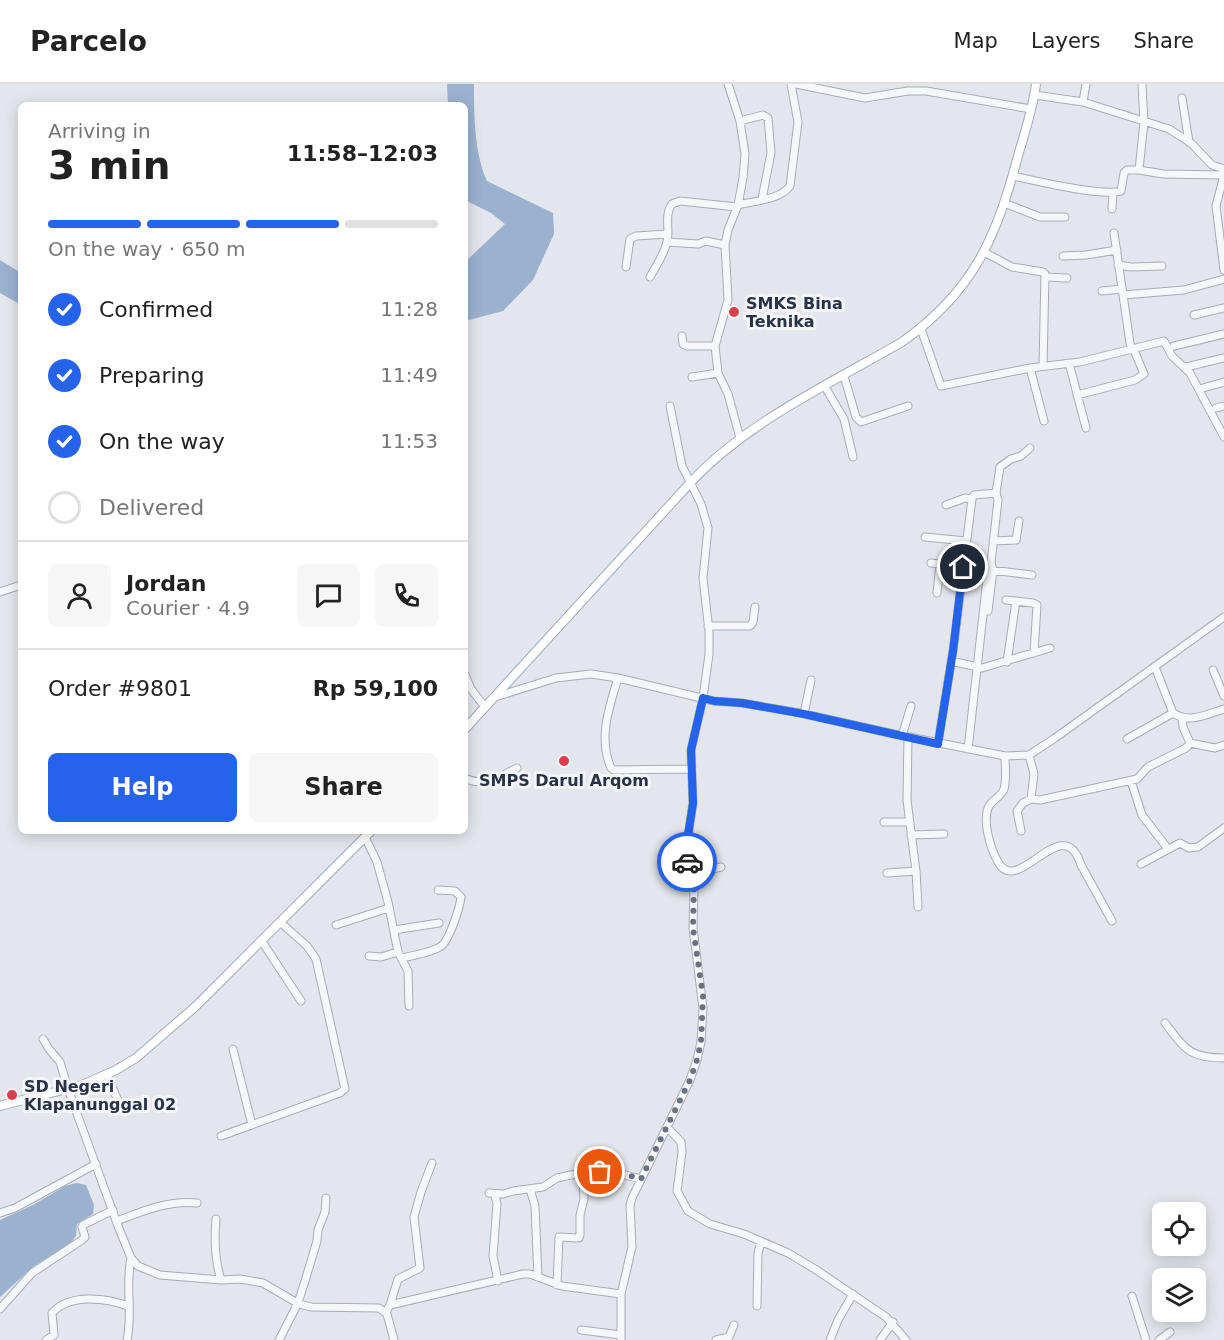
<!DOCTYPE html>
<meta charset="utf-8">
<style>
:root{--surface:#fff;--page:#f6f6f6;--text:#222;--muted:#767676;--line:#e0e0e0;--accent:#2563eb}
body{margin:0;font-family:"DejaVu Sans",sans-serif;background:var(--page);color:var(--text);height:100vh;display:flex;flex-direction:column;font-size:22px;white-space:nowrap}
*{box-sizing:border-box;margin:0}
p{font-size:20px;color:var(--muted)}
.icon{flex:none;width:33px;height:33px;fill:none;stroke:currentColor;stroke-width:2;stroke-linecap:round;stroke-linejoin:round}
.map{position:relative;flex:1;overflow:hidden}
.details{position:absolute;left:18px;top:18px;width:450px;height:732px;display:flex;flex-direction:column;background:var(--surface);border-radius:9px;box-shadow:0 3px 15px #0003}
.details>*{flex:none}
.controls{position:absolute;left:1152px;top:1118px;display:grid;gap:12px}
.controls a{display:grid;place-items:center;width:54px;height:54px;border-radius:9px;background:var(--surface);box-shadow:0 3px 15px #0003;font-size:30px}
.pin{position:absolute;display:grid;place-items:center;width:51px;height:51px;color:#fff;margin:-26px;border:3px solid #fff;border-radius:50%;box-shadow:0 2px 6px #0007}
.courier{position:absolute;display:grid;place-items:center;width:60px;height:60px;margin:-30px;border:4px solid #2563eb;border-radius:50%;background:#fff;color:#222;box-shadow:0 2px 8px #0007}
.summary em{font-style:normal;font-weight:600}
.summary div{display:flex;flex-direction:column-reverse}
.summary{display:flex;align-items:center;justify-content:space-between;height:102px;padding:0 30px}
h1{font-size:39px;font-weight:600;line-height:45px}
.bar{display:grid;grid-template-columns:repeat(4,1fr);gap:9px 6px;align-content:center;height:72px;padding:0 30px}
.bar i{height:8px;border-radius:4px;background:var(--line)}
.bar .active{background:var(--accent)}
.bar p{grid-column:span 4}
.line{display:flex;align-items:center;gap:15px;padding:0 30px;border-top:2px solid var(--line)}
.line div{flex:1}
.round{display:grid;place-items:center;flex:none;width:63px;height:63px;border-radius:9px;background:var(--page)}
ol{padding:0 30px;list-style:none}
li{display:flex;align-items:center;gap:18px;height:66px}
li p{margin-inline-start:auto}
li .icon{padding:6px;border-radius:50%;background:var(--accent);color:#fff;stroke-width:4}
li:last-child{color:var(--muted)}
li i{width:33px;height:33px;border:3px solid var(--line);border-radius:50%}
.primary-button{display:flex;gap:12px;margin-top:auto;padding:12px 30px}
.primary-button a{flex:1;height:69px;border-radius:9px;background:var(--accent);color:#fff;font-size:24px;font-weight:600;line-height:69px;text-align:center}
.primary-button a+a{background:var(--page);color:var(--text)}
header{display:flex;align-items:center;gap:36px;box-sizing:border-box;height:84px;padding:0 30px;background:var(--surface);border-bottom:2px solid var(--line)}
header strong{font-size:28px}
nav{display:flex;gap:33px;margin-inline-start:auto;font-size:21px}
.map>svg:first-child{display:block}
.water{fill:#9bb2cf}
.lines{fill:none;stroke-linecap:round;stroke-linejoin:round}
.minor-casing{stroke:#a7acb7;stroke-width:9}
.major-casing{stroke:#a1aab9;stroke-width:10}
.minor{stroke:#f6f7fa;stroke-width:7}
.major{stroke:#fff;stroke-width:8}
.done{stroke:#6a7180;stroke-width:6;stroke-dasharray:0 10.8}
.route{stroke:#2563eb;stroke-width:8}
.poi-dot{fill:#db3e4f;stroke:#f3f5f9;stroke-width:2}
.labels{text-anchor:middle;stroke-width:6;stroke-linejoin:round;paint-order:stroke}
.poi-label{font-size:16px;font-weight:bold;fill:#293246;stroke:#f3f5f9;text-anchor:start}
</style>
<header>
<strong>Parcelo</strong>
<nav><a>Map</a><a>Layers</a><a>Share</a></nav>
</header>
<div class="map">
<svg width="1224" height="1256" viewBox="0 0 1224 1256">
<rect width="100%" height="100%" fill="#e3e6ec"/>
<path class="water" d="M447,0H474C474,31 474,68 487,97L553,129L554,150L533,196L503,227L465,237V178L505,140L491,129L465,116V21H448Z
M0,176L21,189V221L0,209Z
M77,1099L86,1101L94,1121L93,1130L77,1140L76,1152L70,1160L34,1182L0,1213V1136L33,1121L65,1102Z"/>
<g class="lines">
<defs>
<path id="minor" d="M728,0L740,37L745,70L743,94L738,121L728,146L725,161L728,216L715,262L718,289L728,310L740,354
M796,0L865,14L908,7H926L1031,25
M1035,11L1083,18L1169,45L1191,59L1212,81L1224,85
M1182,14L1189,58
M1083,18L1086,0
M740,37L763,31L768,34L771,69L762,115
M1139,86L1144,38L1142,0
M1224,91L1216,122L1224,186
M1013,92C1036,97 1102,113 1121,107L1124,89L1127,86H1139L1163,90L1224,91
M1004,119L1040,133H1065
M738,121C753,117 780,116 790,102L798,38L791,0
M1112,125L1113,109
M1114,149L1131,266
M667,158L698,160L706,157L725,161
M984,168L1012,183L1043,188L1045,190L1043,282
M1063,172L1086,171L1117,166
M1118,181L1131,183L1162,182
M626,183L630,155L636,152L668,150
M650,193C656,182 664,171 667,158C670,146 664,130 672,120L680,117L737,123
M1046,193L1067,194
M1102,207L1122,205
M1123,211L1184,206L1224,195
M1194,231L1224,224
M921,245L941,302L1030,284L1080,278L1164,257L1172,272L1190,289L1224,353
M682,252L683,260L687,262H715
M1174,262L1224,250
M1069,279L1086,344
M1186,283L1224,274
M1030,284L1044,337
M844,292L856,333L861,338L908,322
M692,293L718,289
M825,303L844,335L853,373
M1203,304L1224,298
M1077,311L1135,296L1144,290L1134,266
M1216,324L1224,322
M996,409L1000,383L1011,375L1021,372L1030,364
M946,421L965,414L972,415
M925,453L966,457
M993,457L1016,456L1019,437
M931,479L1032,491
M0,508L21,501
M937,509L940,480
M1006,516L1033,519L1037,521L1034,569
M988,527L993,486L991,479
M708,542H750L753,538L755,523
M951,577L982,584L1050,564
M1007,578L1016,517
M1155,583L1173,629C1189,640 1207,630 1224,625
M1213,586L1224,612
M465,591L471,605L485,623
M618,594C609,624 598,654 611,684L614,686L691,685
M495,613L556,594L591,590L618,594L714,617L742,619L800,629L894,650L1005,672L1029,671L1055,654L1224,533
M804,630L811,596
M1182,634L1183,643L1190,659
M902,652L911,622
M908,653L907,716L916,787L918,823
M1127,655L1173,629
M938,659L953,567L972,415L974,411L996,409L998,416L991,479L988,486L968,665
M1190,659L1215,664L1224,661
M1029,671L1034,690L1031,715L1040,716L1137,695L1148,683L1186,664L1190,659
M1005,672C1005,682 1007,695 1004,705C1002,712 993,715 989,722C982,736 990,763 997,776C1016,818 1063,723 1081,781L1112,837
M465,694C483,704 501,692 517,684
M1131,697L1142,731L1168,765
M884,738H909
M1021,747L1017,727L1023,719L1031,715
M911,751L944,750
M365,753L377,778L388,818L398,868L408,887L409,922
M1141,780L1180,759L1189,764L1198,763L1224,744
M887,789L916,787
M691,790L721,783
M336,841L389,824
M394,846L439,839
M261,856L301,917
M369,872L381,873L398,868
M402,874C414,871 430,869 440,863C449,858 460,823 461,813L455,807L438,806
M1165,939C1185,965 1189,974 1224,974
M43,955L49,965L60,978L68,1005L118,1142L131,1174L138,1182L160,1191L221,1196L240,1195L263,1199L299,1220L311,1223L379,1224L387,1230L394,1256
M233,965L252,1041
M107,991L122,1026
M667,1043L681,1058L682,1068L677,1107L688,1127L710,1140L744,1150L788,1169L815,1185L886,1233L906,1256
M221,1052L340,1009L345,1005L316,875L307,862L280,838
M530,1105L535,1122L538,1193
M489,1109L503,1110L513,1107L543,1103L557,1094L571,1091L609,1087L641,1095
M495,1111L497,1120L493,1172L498,1197
M0,1129L15,1124L96,1080
M216,1135C214,1156 215,1176 221,1196
M117,1137C143,1127 169,1116 197,1119
M557,1201L559,1153L579,1154L580,1151V1131L584,1115L583,1090
M1132,1212L1146,1256
M390,1221L398,1195L420,1184L414,1133L421,1108L432,1079
M757,1222L758,1169L761,1158
M0,1225L32,1189L82,1156L85,1153L82,1143L83,1141L113,1126
M386,1228L390,1221L523,1190H530L562,1202L621,1210
M581,1246L621,1251
M46,1256L54,1251L52,1229C70,1209 106,1214 128,1222
M127,1256C133,1229 125,1201 131,1174
M279,1256L298,1219L305,1197L317,1157L318,1146L325,1128L326,1114
M621,1256V1210L632,1163L630,1121L632,1114L690,996L697,976L701,958L703,924L693,844L694,802L685,771L693,719L691,666L703,614L709,570V547L703,494L708,444L701,420L682,382L670,322
M716,1256L729,1253L734,1241
M830,1256L838,1236L853,1210
M880,1256L893,1238
M1159,1256L1170,1248"/>
<path id="major" d="M465,645L691,398C747,338 831,299 902,258C974,207 996,154 1018,72C1025,48 1033,24 1036,0
M0,1022L82,1001L116,986L136,974L196,922L371,747"/>
</defs>
<use href="#minor" class="minor-casing"/>
<use href="#major" class="major-casing"/>
<use href="#minor" class="minor"/>
<use href="#major" class="major"/>
</g>
<g class="lines">
<path class="done" d="M600,1088H617L641,1095L690,996L697,976L701,958L703,912L693,844L694,802L687,778"/>
<path class="route" d="M687,778L685,771L693,719L691,666L703,614L714,617L742,619L804,630L938,660L953,567L963,483"/>
</g>
<g class="poi-dot">
<circle cx="734" cy="228" r="6"/>
<circle cx="564" cy="677" r="6"/>
<circle cx="12" cy="1011" r="6"/>
</g>
<g class="labels">
<g class="poi-label">
<text x="746" y="225">SMKS Bina<tspan x="746" dy="18">Teknika</tspan></text>
<text x="564" y="702" text-anchor="middle">SMPS Darul Arqom</text>
<text x="24" y="1008">SD Negeri<tspan x="24" dy="18">Klapanunggal 02</tspan></text>
</g>
</g>
</svg>
<div class="controls">
<a><svg class="icon" aria-label="locate" viewBox="0 0 24 24"><circle cx="12" cy="12" r="6"/><path d="M12 2v4M12 18v4M2 12h4M18 12h4"/></svg></a>
<a><svg class="icon" aria-label="layers" viewBox="0 0 24 24"><path d="M12 4l9 5-9 5-9-5zM3 14l9 5 9-5"/></svg></a>
</div>
<div class="pin" style="left:600px;top:1088px;background:#ea580c"><svg class="icon" aria-label="bag" viewBox="0 0 24 24"><path d="M5 8h14l-1 12H6zM9 8a3 3 0 0 1 6 0"/></svg></div>
<div class="pin" style="left:963px;top:483px;background:#1f2937"><svg class="icon" aria-label="home" viewBox="0 0 24 24"><path d="M3 11l9-7 9 7M6 9v11h12V9"/></svg></div>
<div class="courier" style="left:687px;top:778px"><svg class="icon" aria-label="car" viewBox="0 0 24 24"><path d="M5 17H2v-5l4-1 3-4h7l3 4 3 1v5h-3M9 17h6M6 11h13"/><circle cx="7" cy="17" r="2"/><circle cx="17" cy="17" r="2"/></svg></div>
<section class="details">
<div class="summary"><div><h1>3 min</h1><p>Arriving in</p></div><em>11:58–12:03</em></div>
<div class="bar"><i class="active"></i><i class="active"></i><i class="active"></i><i></i><p>On the way · 650 m</p></div>
<ol>
<li><svg class="icon" aria-label="check" viewBox="0 0 24 24"><path d="M5 12l5 5 9-10"/></svg>Confirmed<p>11:28</p></li>
<li><svg class="icon" aria-label="check" viewBox="0 0 24 24"><path d="M5 12l5 5 9-10"/></svg>Preparing<p>11:49</p></li>
<li><svg class="icon" aria-label="check" viewBox="0 0 24 24"><path d="M5 12l5 5 9-10"/></svg>On the way<p>11:53</p></li>
<li><i></i>Delivered</li>
</ol>
<div class="line" style="height:108px"><a class="round"><svg class="icon" aria-label="person" viewBox="0 0 24 24"><circle cx="12" cy="8" r="4"/><path d="M4 21q1-7 8-7t8 7"/></svg></a><div><b>Jordan</b><p>Courier · 4.9</p></div><a class="round"><svg class="icon" aria-label="chat" viewBox="0 0 24 24"><path d="M4 5h16v11H9l-5 4z"/></svg></a><a class="round"><svg class="icon" aria-label="phone" viewBox="0 0 24 24"><path d="M5 4h4l2 5-3 2q2 4 5 5l2-3 5 2v4C11 20 4 13 5 4z"/></svg></a></div>
<div class="line" style="height:78px"><div>Order #9801</div><b>Rp 59,100</b></div>
<div class="primary-button"><a>Help</a><a>Share</a></div>
</section>
</div>
